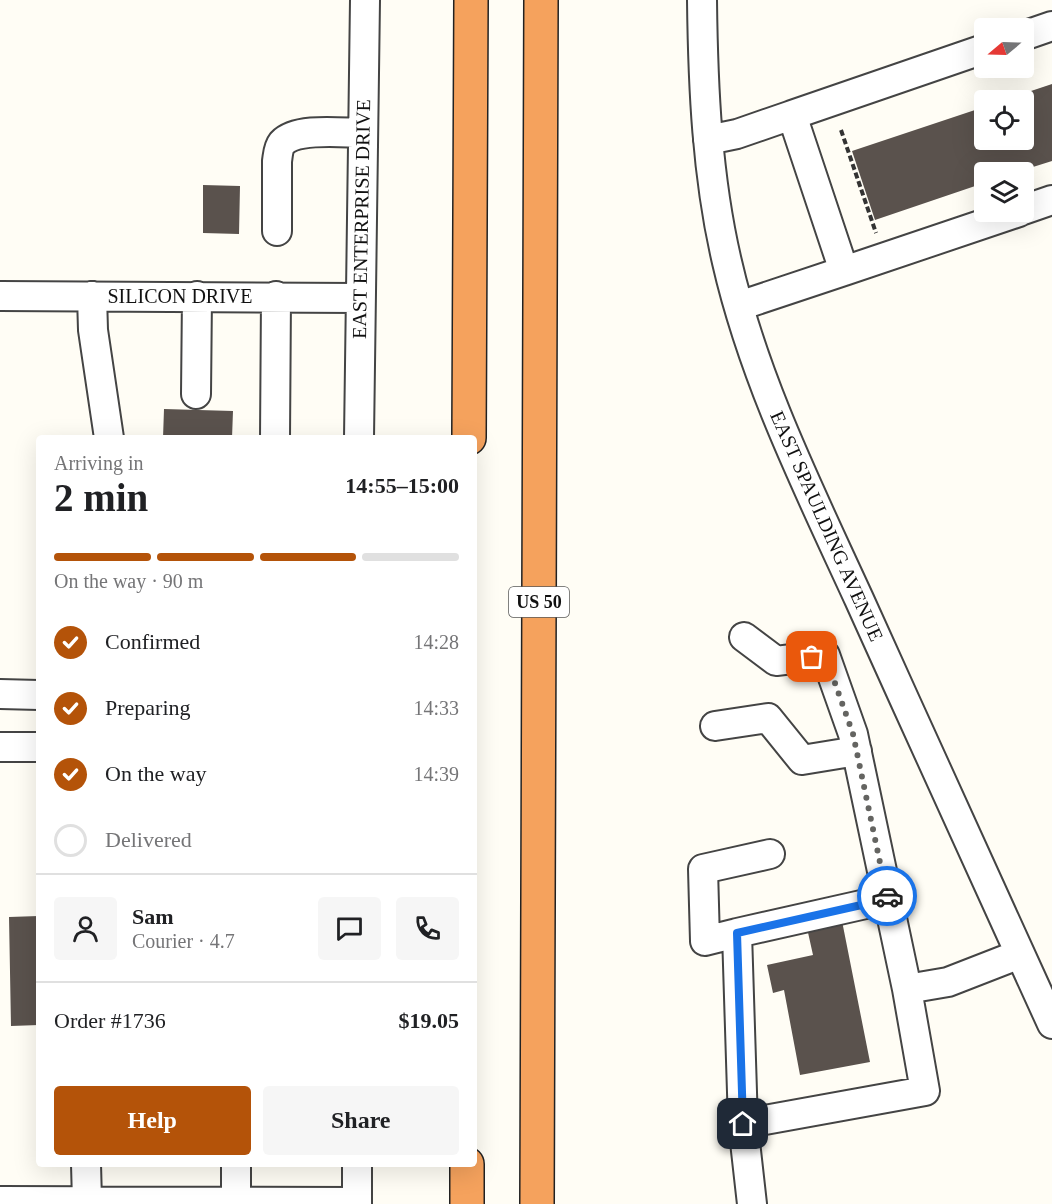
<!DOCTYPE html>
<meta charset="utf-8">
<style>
:root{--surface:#fff;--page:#f6f6f6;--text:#202124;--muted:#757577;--line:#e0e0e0;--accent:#b45309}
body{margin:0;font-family:"Times New Roman",serif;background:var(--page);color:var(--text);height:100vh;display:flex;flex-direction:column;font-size:22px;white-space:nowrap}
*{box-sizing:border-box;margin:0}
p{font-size:20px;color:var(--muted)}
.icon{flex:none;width:33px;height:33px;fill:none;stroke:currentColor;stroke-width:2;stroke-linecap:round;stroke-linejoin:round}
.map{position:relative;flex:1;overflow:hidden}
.drawer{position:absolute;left:36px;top:435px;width:441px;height:732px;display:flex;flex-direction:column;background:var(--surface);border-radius:6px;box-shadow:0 6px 24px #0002}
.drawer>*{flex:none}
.needle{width:39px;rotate:251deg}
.controls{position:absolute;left:974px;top:18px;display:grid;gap:12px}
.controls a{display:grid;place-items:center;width:60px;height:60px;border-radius:6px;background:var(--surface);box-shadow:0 6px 24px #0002;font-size:30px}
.pin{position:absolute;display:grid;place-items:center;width:51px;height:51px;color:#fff;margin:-26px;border-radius:12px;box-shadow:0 3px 9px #0006}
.courier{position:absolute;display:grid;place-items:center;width:60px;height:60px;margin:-30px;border:4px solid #1a73e8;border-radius:50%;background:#fff;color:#222;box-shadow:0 2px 8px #0007}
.head em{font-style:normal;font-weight:700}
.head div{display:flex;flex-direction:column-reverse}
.head{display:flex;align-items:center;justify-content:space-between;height:102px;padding:0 18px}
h1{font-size:39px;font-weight:700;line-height:45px}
.bar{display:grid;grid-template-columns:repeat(4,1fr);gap:9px 6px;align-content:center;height:72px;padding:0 18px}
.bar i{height:8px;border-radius:4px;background:var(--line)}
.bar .current{background:var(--accent)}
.bar p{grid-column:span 4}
.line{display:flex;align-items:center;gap:15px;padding:0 18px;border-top:2px solid var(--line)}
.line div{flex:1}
.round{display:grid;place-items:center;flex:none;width:63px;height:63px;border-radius:6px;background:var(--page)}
ol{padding:0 18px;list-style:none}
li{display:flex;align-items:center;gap:18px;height:66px}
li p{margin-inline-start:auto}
li .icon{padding:6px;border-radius:50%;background:var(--accent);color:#fff;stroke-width:4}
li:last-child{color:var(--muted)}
li i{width:33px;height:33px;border:3px solid var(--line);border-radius:50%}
.primary-button{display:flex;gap:12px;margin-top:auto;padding:12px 18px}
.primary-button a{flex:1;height:69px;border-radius:6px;background:var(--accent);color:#fff;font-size:24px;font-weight:700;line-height:69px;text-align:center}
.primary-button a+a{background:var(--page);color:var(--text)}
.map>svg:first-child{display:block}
.building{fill:#5a524d}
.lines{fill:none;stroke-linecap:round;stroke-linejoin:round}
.minor-casing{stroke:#444;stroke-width:32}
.highway-casing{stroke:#222;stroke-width:36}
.path{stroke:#333;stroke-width:4;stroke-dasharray:6 3;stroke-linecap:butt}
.minor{stroke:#fff;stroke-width:28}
.highway{stroke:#f5a25d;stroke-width:33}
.done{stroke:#646461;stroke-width:6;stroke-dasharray:0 10.8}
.route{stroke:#1a73e8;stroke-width:8}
.labels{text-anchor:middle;stroke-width:6;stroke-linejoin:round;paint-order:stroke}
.shield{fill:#fff;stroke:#585858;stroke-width:1.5}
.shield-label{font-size:18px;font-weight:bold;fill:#111}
.street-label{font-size:20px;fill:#111;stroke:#fff}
</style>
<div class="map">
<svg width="1052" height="1204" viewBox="0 0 1052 1204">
<rect width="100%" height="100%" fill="#fffdf5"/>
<path class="building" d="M1052,84V161L1017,172H984V183L875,220L852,151L984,107V140H1023V100H1004Z
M203,185L240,186L239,234L203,233Z
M164,409L233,411L232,438H163Z
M39,916V1025L11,1026L9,917Z
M842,921L870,1062L800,1075L784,990L773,993L767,965L813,955L807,928Z"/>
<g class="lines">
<defs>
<path id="minor" d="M702,0C703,87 707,177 727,262C754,380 809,490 859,599C923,741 988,883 1052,1024
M1023,36L1052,26
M792,115L984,49
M708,140L737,134L792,115L844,271L739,306
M1023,210L1052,200
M277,231V161C278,155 278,148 282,143C297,127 342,133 363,133
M844,271L1019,212
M0,296L360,298
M92,296L93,330L109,438
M196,394L197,296
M275,438L276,296
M359,438L365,0
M744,637L776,661L825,655L853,734L907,989L925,1091L743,1124L737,933L888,899
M0,694L39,695
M715,726L768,718L802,760L857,751
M0,747H39
M737,933L705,941L703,869L770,854
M907,989L948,982L1020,954
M743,1124L752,1204
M86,1164L87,1201
M236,1164V1202
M357,1164V1204
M0,1201L357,1202"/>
<path id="highway" d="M469,438L471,0
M467,1204V1164
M537,1204L541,0"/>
</defs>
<use href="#minor" class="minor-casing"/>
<use href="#highway" class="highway-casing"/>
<path class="path" d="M841,130L876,233"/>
<use href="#minor" class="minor"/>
<use href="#highway" class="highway"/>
</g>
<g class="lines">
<path class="done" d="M812,657L825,655L853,734L887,896"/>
<path class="route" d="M743,1124L737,933L888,899L887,896"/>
</g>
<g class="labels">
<rect class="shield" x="509" y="587" width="60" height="30" rx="4.5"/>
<g class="shield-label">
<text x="539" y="608">US 50</text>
</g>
<g class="street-label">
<text transform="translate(361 219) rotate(-89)" y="7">EAST ENTERPRISE DRIVE</text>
<text x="180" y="303">SILICON DRIVE</text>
<text transform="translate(827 526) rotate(66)" y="7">EAST SPAULDING AVENUE</text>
</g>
</g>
</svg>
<div class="controls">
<a><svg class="needle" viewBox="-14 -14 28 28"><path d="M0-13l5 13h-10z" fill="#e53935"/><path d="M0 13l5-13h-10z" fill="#757577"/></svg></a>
<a><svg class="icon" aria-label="locate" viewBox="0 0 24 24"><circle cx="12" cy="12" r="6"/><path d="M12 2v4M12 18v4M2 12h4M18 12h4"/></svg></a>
<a><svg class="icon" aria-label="layers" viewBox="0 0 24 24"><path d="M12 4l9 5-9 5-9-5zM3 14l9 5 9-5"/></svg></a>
</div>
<div class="pin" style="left:812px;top:657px;background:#ea580c"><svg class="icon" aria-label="bag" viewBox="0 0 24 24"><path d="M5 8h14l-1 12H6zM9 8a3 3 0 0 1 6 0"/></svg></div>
<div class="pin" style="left:743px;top:1124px;background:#1f2937"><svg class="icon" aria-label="home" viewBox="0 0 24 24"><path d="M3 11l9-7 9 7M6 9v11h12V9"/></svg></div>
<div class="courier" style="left:887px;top:896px"><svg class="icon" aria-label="car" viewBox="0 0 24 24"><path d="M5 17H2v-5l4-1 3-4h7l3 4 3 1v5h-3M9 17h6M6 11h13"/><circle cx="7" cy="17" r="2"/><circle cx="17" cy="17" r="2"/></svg></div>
<section class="drawer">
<div class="head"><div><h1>2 min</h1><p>Arriving in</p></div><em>14:55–15:00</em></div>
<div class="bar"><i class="current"></i><i class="current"></i><i class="current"></i><i></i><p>On the way · 90 m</p></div>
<ol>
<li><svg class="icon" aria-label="check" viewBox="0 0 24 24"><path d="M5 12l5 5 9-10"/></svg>Confirmed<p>14:28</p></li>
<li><svg class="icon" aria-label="check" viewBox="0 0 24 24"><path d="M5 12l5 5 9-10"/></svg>Preparing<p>14:33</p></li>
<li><svg class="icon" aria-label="check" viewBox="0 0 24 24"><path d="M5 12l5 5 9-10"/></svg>On the way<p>14:39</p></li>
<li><i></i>Delivered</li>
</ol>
<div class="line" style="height:108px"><a class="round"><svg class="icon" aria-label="person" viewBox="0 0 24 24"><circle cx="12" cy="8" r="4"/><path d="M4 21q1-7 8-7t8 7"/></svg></a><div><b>Sam</b><p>Courier · 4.7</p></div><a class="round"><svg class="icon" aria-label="chat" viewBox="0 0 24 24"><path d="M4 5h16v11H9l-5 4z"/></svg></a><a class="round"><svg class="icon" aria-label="phone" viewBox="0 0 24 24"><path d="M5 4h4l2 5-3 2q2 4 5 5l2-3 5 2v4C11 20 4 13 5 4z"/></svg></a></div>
<div class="line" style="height:78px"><div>Order #1736</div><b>$19.05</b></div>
<div class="primary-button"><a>Help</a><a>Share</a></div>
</section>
</div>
